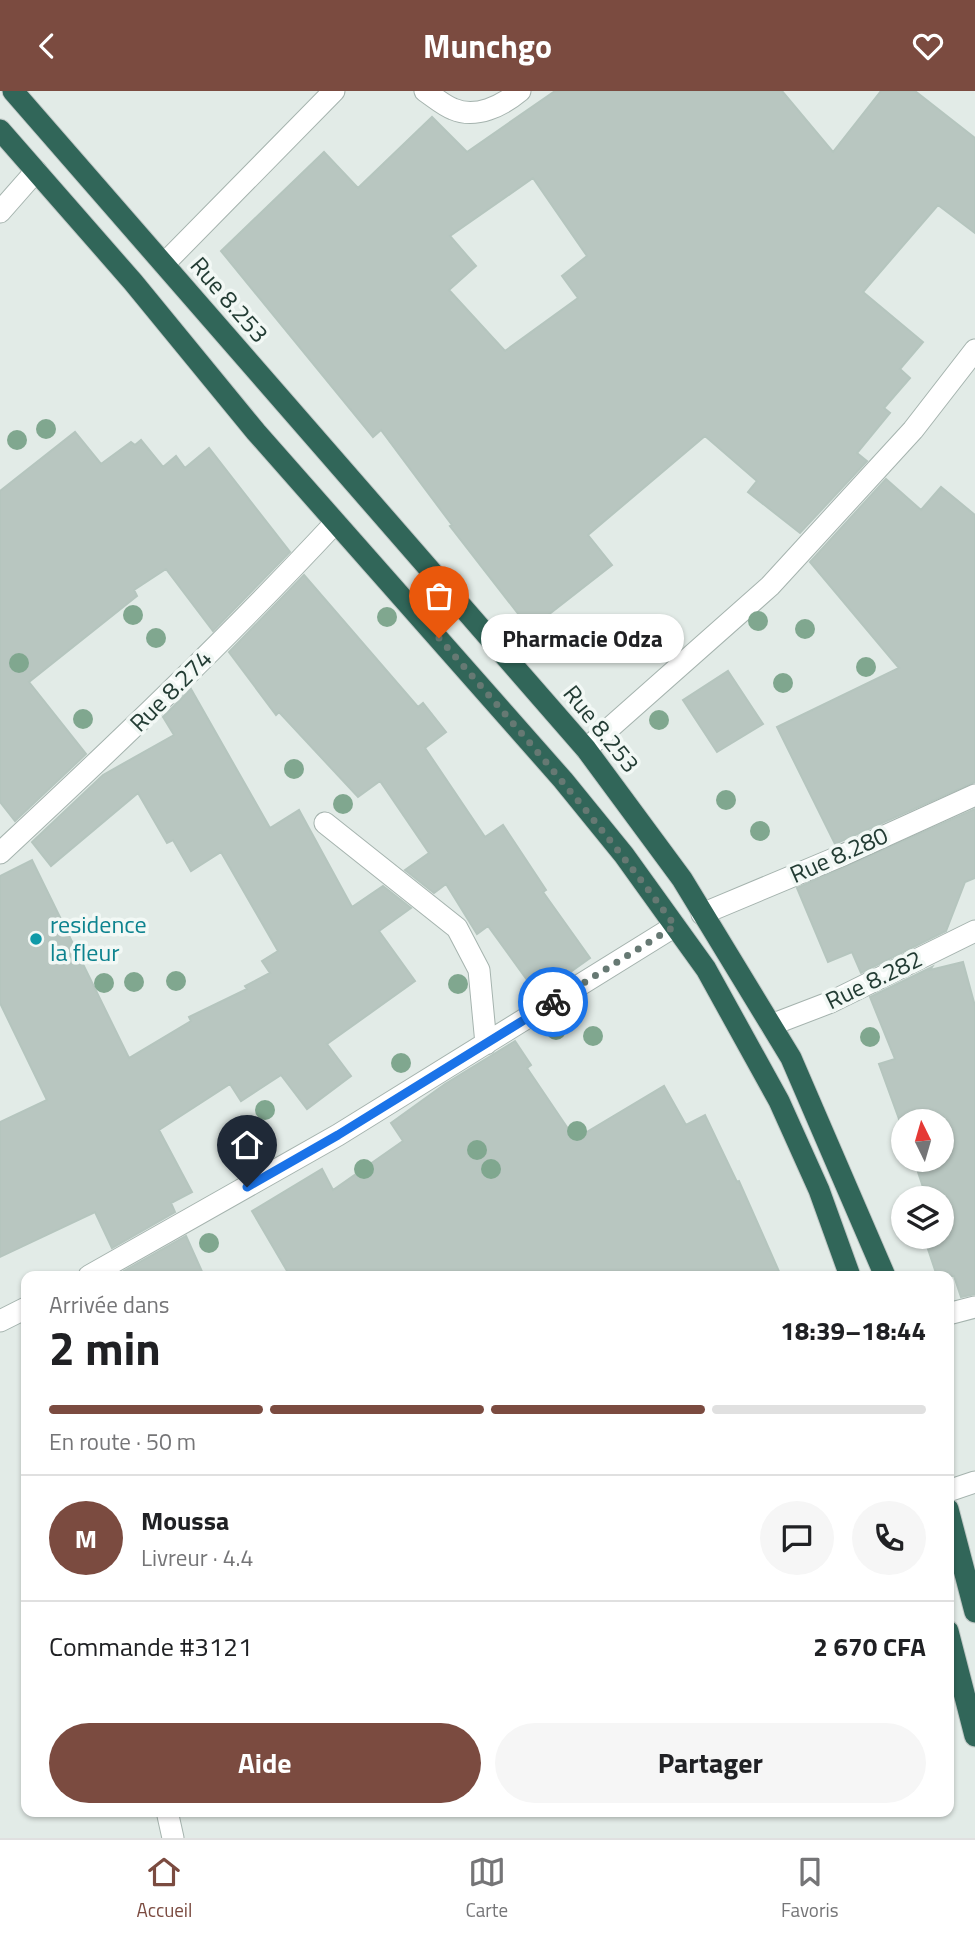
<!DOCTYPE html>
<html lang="fr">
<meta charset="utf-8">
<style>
:root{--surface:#fff;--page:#f6f6f6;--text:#202124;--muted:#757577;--line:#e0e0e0;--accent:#7b4b40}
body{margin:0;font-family:"Titillium Web",sans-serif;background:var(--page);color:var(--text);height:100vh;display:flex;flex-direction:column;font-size:26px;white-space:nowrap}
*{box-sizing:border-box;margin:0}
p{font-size:23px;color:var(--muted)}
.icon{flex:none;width:38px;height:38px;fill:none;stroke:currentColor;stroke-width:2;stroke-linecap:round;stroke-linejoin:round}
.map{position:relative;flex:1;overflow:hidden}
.side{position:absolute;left:21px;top:1180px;width:933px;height:546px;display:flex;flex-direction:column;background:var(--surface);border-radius:14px;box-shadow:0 2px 5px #0004}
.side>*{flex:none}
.needle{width:46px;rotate:355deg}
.controls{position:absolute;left:891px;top:1018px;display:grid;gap:14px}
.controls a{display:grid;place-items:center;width:63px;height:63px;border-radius:50%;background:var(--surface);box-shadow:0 2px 5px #0004;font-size:35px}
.pin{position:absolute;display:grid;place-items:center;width:60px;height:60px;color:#fff;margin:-72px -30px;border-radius:50% 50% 50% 0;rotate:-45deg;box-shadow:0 0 7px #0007}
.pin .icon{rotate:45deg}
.courier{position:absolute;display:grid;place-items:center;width:70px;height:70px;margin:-35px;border:5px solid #1a73e8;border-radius:50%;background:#fff;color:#222;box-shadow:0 2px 9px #0007}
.bubble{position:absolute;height:49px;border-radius:24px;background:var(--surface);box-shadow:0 2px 5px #0004;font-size:23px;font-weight:700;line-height:49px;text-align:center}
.headline em{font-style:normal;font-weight:700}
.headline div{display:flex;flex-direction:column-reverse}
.headline{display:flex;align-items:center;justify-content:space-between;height:119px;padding:0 28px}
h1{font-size:46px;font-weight:700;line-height:52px}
.bar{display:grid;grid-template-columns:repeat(4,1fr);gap:10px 7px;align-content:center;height:84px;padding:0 28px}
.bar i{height:9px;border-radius:5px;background:var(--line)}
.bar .selected{background:var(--accent)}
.bar p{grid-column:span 4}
.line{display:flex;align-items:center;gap:18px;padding:0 28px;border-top:2px solid var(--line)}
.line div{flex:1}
.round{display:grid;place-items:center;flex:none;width:74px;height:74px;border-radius:37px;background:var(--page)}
.primary-button{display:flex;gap:14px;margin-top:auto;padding:14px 28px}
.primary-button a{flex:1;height:80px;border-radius:42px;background:var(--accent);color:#fff;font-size:28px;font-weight:700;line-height:80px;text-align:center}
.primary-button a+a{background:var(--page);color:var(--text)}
header{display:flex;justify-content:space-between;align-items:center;height:91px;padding:0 28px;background:var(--accent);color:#fff;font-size:32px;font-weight:700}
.tabs{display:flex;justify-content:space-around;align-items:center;height:98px;border-top:2px solid var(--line);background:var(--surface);font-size:19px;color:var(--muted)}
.tabs a{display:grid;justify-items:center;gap:4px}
.tabs .selected{color:var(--accent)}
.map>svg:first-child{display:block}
.building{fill:#b8c6c0;stroke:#b5c5be;stroke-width:2;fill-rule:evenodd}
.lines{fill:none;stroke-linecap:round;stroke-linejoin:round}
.street-casing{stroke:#a5b3ae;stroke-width:23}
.highway-casing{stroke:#c1c8c6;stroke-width:23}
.street{stroke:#fff;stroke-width:21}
.highway{stroke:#316659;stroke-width:21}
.tree{fill:#80a78f}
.done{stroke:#667973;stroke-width:7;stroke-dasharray:0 12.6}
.route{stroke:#1a73e8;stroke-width:9}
.culture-dot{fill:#0f9aa8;stroke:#f2f8f5;stroke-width:2.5}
.labels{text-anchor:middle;stroke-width:7;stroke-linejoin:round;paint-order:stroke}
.street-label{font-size:24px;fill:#233c34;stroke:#f2f8f5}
.culture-label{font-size:24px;fill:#0d838f;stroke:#f2f8f5;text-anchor:start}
</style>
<header><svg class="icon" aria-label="back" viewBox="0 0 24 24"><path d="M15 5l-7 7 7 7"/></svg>Munchgo<svg class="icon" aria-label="heart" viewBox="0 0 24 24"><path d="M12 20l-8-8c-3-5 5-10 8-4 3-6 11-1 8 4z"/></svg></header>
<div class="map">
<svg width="975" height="1747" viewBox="0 0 975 1747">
<rect width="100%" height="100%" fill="#e2ebe7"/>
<path class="building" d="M555,0H782L833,61L881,0H915L975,47V142L938,114L863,201L923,251L900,278L910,287L884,317L890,322L857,362L867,370L800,442L748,401L757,390L705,345L588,444L612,474L530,538L450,435L452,434L381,339L373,346L221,160L324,61L358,97L432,26L467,61ZM533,87L587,165L562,185L578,207L505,260L449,199L476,175L450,145Z
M75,341L101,373L131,351L135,354L141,349L163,376L176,365L185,377L209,357L290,461L213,540L166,478L134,499L137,505L29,591L86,663L15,730L0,711V400Z
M886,388L921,419L941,396L975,424V691L835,753L777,636L899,577L810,471Z
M304,484L418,616L423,612L446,641L425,657L485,746L503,734L546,799L543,801L590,867L538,904L488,835L477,843L446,793L434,802L405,779L429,762L380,690L358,706L279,621L276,624L229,561Z
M728,580L763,633L717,661L683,609Z
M191,598L270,737L299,719L352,816L383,795L411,817L379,840L415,890L327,953L351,985L307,1018L281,984L241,1010L230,993L159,1039L192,1101L171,1112L175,1121L112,1157L95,1121L0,1166V1031L47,1009L0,912V785L32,769L129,967L191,930L189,926L247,898L245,895L270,882L262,870L278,860L221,761L191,780L173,749L167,752L138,702L51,775L32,751L103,684L174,644L163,626Z
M975,718V787L965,791L946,840L861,882L852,861L828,871L797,797Z
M963,871L975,915V1203L961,1206L954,1185H937L924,1146H942V1108H927L914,1069H942V1031H903V1039L879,973L895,968L870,906L932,876L930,879Z
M515,950L531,974L527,977L575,1048L664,995L686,1034L705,1024L737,1091L739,1090L781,1185H290L252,1120L322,1078L333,1099L403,1050L391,1032L445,993Z
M186,1145L204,1185H126L124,1180Z"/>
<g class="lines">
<defs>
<path id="street" d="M425,0C434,6 443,14 453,18C476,28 502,15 520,0
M0,121L36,80
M164,173L334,0
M586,658L770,495L913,339L975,259
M325,732L457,837L479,879L486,953
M0,762C115,655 228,547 335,432
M702,823L843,764L975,704
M771,934L831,911L975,840
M89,1185L338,1044L675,835
M948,1223L975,1216
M0,1230L26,1217
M948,1400L975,1391
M167,1720L173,1747"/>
<path id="highway" d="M13,0L586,658L682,788L791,967L885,1185
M0,39L133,191L256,341L563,689L624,764L706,878L779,1010L819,1099L850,1185
M948,1418L975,1521
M948,1540L975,1645"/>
</defs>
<use href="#street" class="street-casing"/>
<use href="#highway" class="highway-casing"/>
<use href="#street" class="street"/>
<use href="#highway" class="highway"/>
</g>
<g class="tree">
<circle cx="46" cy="338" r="10"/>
<circle cx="17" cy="349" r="10"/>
<circle cx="133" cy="524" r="10"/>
<circle cx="387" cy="526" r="10"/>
<circle cx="758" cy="530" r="10"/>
<circle cx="805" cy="538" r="10"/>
<circle cx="156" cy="547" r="10"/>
<circle cx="19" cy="572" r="10"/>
<circle cx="866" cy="576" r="10"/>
<circle cx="783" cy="592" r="10"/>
<circle cx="83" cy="628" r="10"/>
<circle cx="659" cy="629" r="10"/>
<circle cx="294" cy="678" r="10"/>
<circle cx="726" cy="709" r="10"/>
<circle cx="343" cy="713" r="10"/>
<circle cx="760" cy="740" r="10"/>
<circle cx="176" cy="890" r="10"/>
<circle cx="134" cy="891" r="10"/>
<circle cx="104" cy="892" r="10"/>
<circle cx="458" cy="893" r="10"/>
<circle cx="556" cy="939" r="10"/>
<circle cx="593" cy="945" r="10"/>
<circle cx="870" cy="946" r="10"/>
<circle cx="401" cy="972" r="10"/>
<circle cx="265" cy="1019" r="10"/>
<circle cx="577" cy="1040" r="10"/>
<circle cx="477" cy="1059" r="10"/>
<circle cx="364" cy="1078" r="10"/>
<circle cx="491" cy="1078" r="10"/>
<circle cx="209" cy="1152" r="10"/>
</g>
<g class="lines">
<path class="done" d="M439,547C521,641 602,734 675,835L553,911"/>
<path class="route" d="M247,1096L338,1044L553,911"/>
</g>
<circle class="culture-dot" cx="36" cy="848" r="7"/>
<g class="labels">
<g class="street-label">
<text transform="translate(229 209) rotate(49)" y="8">Rue 8.253</text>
<text transform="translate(171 600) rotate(-45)" y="8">Rue 8.274</text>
<text transform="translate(601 638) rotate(51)" y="8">Rue 8.253</text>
<text transform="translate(839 764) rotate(-24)" y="8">Rue 8.280</text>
<text transform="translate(874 889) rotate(-26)" y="8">Rue 8.282</text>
</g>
<g class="culture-label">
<text x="50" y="842">residence<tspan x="50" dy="28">la fleur</tspan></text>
</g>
</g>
</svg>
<div class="controls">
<a><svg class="needle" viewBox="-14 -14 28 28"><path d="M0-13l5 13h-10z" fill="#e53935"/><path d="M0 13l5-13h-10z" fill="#757577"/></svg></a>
<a><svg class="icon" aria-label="layers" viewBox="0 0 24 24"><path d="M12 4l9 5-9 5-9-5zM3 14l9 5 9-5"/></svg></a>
</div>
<div class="pin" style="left:439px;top:547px;background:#ea580c"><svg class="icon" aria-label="bag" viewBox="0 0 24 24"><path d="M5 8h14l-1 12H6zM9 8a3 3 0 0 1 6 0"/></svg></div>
<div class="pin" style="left:247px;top:1096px;background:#1f2937"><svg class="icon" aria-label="home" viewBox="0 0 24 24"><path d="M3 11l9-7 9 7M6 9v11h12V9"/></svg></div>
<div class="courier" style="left:553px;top:911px"><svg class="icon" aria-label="bike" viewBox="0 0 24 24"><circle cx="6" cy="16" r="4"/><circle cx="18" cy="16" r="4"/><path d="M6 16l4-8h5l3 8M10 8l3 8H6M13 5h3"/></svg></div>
<div class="bubble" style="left:481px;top:523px;width:203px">Pharmacie Odza</div>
<section class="side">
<div class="headline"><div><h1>2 min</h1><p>Arrivée dans</p></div><em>18:39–18:44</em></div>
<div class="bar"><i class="selected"></i><i class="selected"></i><i class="selected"></i><i></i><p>En route · 50 m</p></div>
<div class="line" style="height:126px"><b class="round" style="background:var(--accent);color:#fff">M</b><div><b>Moussa</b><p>Livreur · 4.4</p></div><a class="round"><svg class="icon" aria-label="chat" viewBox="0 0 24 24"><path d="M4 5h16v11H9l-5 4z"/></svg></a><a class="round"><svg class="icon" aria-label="phone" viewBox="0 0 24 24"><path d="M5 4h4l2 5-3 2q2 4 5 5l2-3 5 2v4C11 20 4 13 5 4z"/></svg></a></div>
<div class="line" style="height:91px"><div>Commande #3121</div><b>2 670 CFA</b></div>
<div class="primary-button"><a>Aide</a><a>Partager</a></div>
</section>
</div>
<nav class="tabs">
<a class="selected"><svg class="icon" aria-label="home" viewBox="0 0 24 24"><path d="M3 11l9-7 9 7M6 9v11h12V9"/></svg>Accueil</a>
<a><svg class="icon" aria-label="map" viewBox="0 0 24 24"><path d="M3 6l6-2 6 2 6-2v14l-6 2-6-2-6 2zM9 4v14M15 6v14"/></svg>Carte</a>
<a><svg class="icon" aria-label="saved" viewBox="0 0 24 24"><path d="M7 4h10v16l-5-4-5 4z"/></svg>Favoris</a>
</nav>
